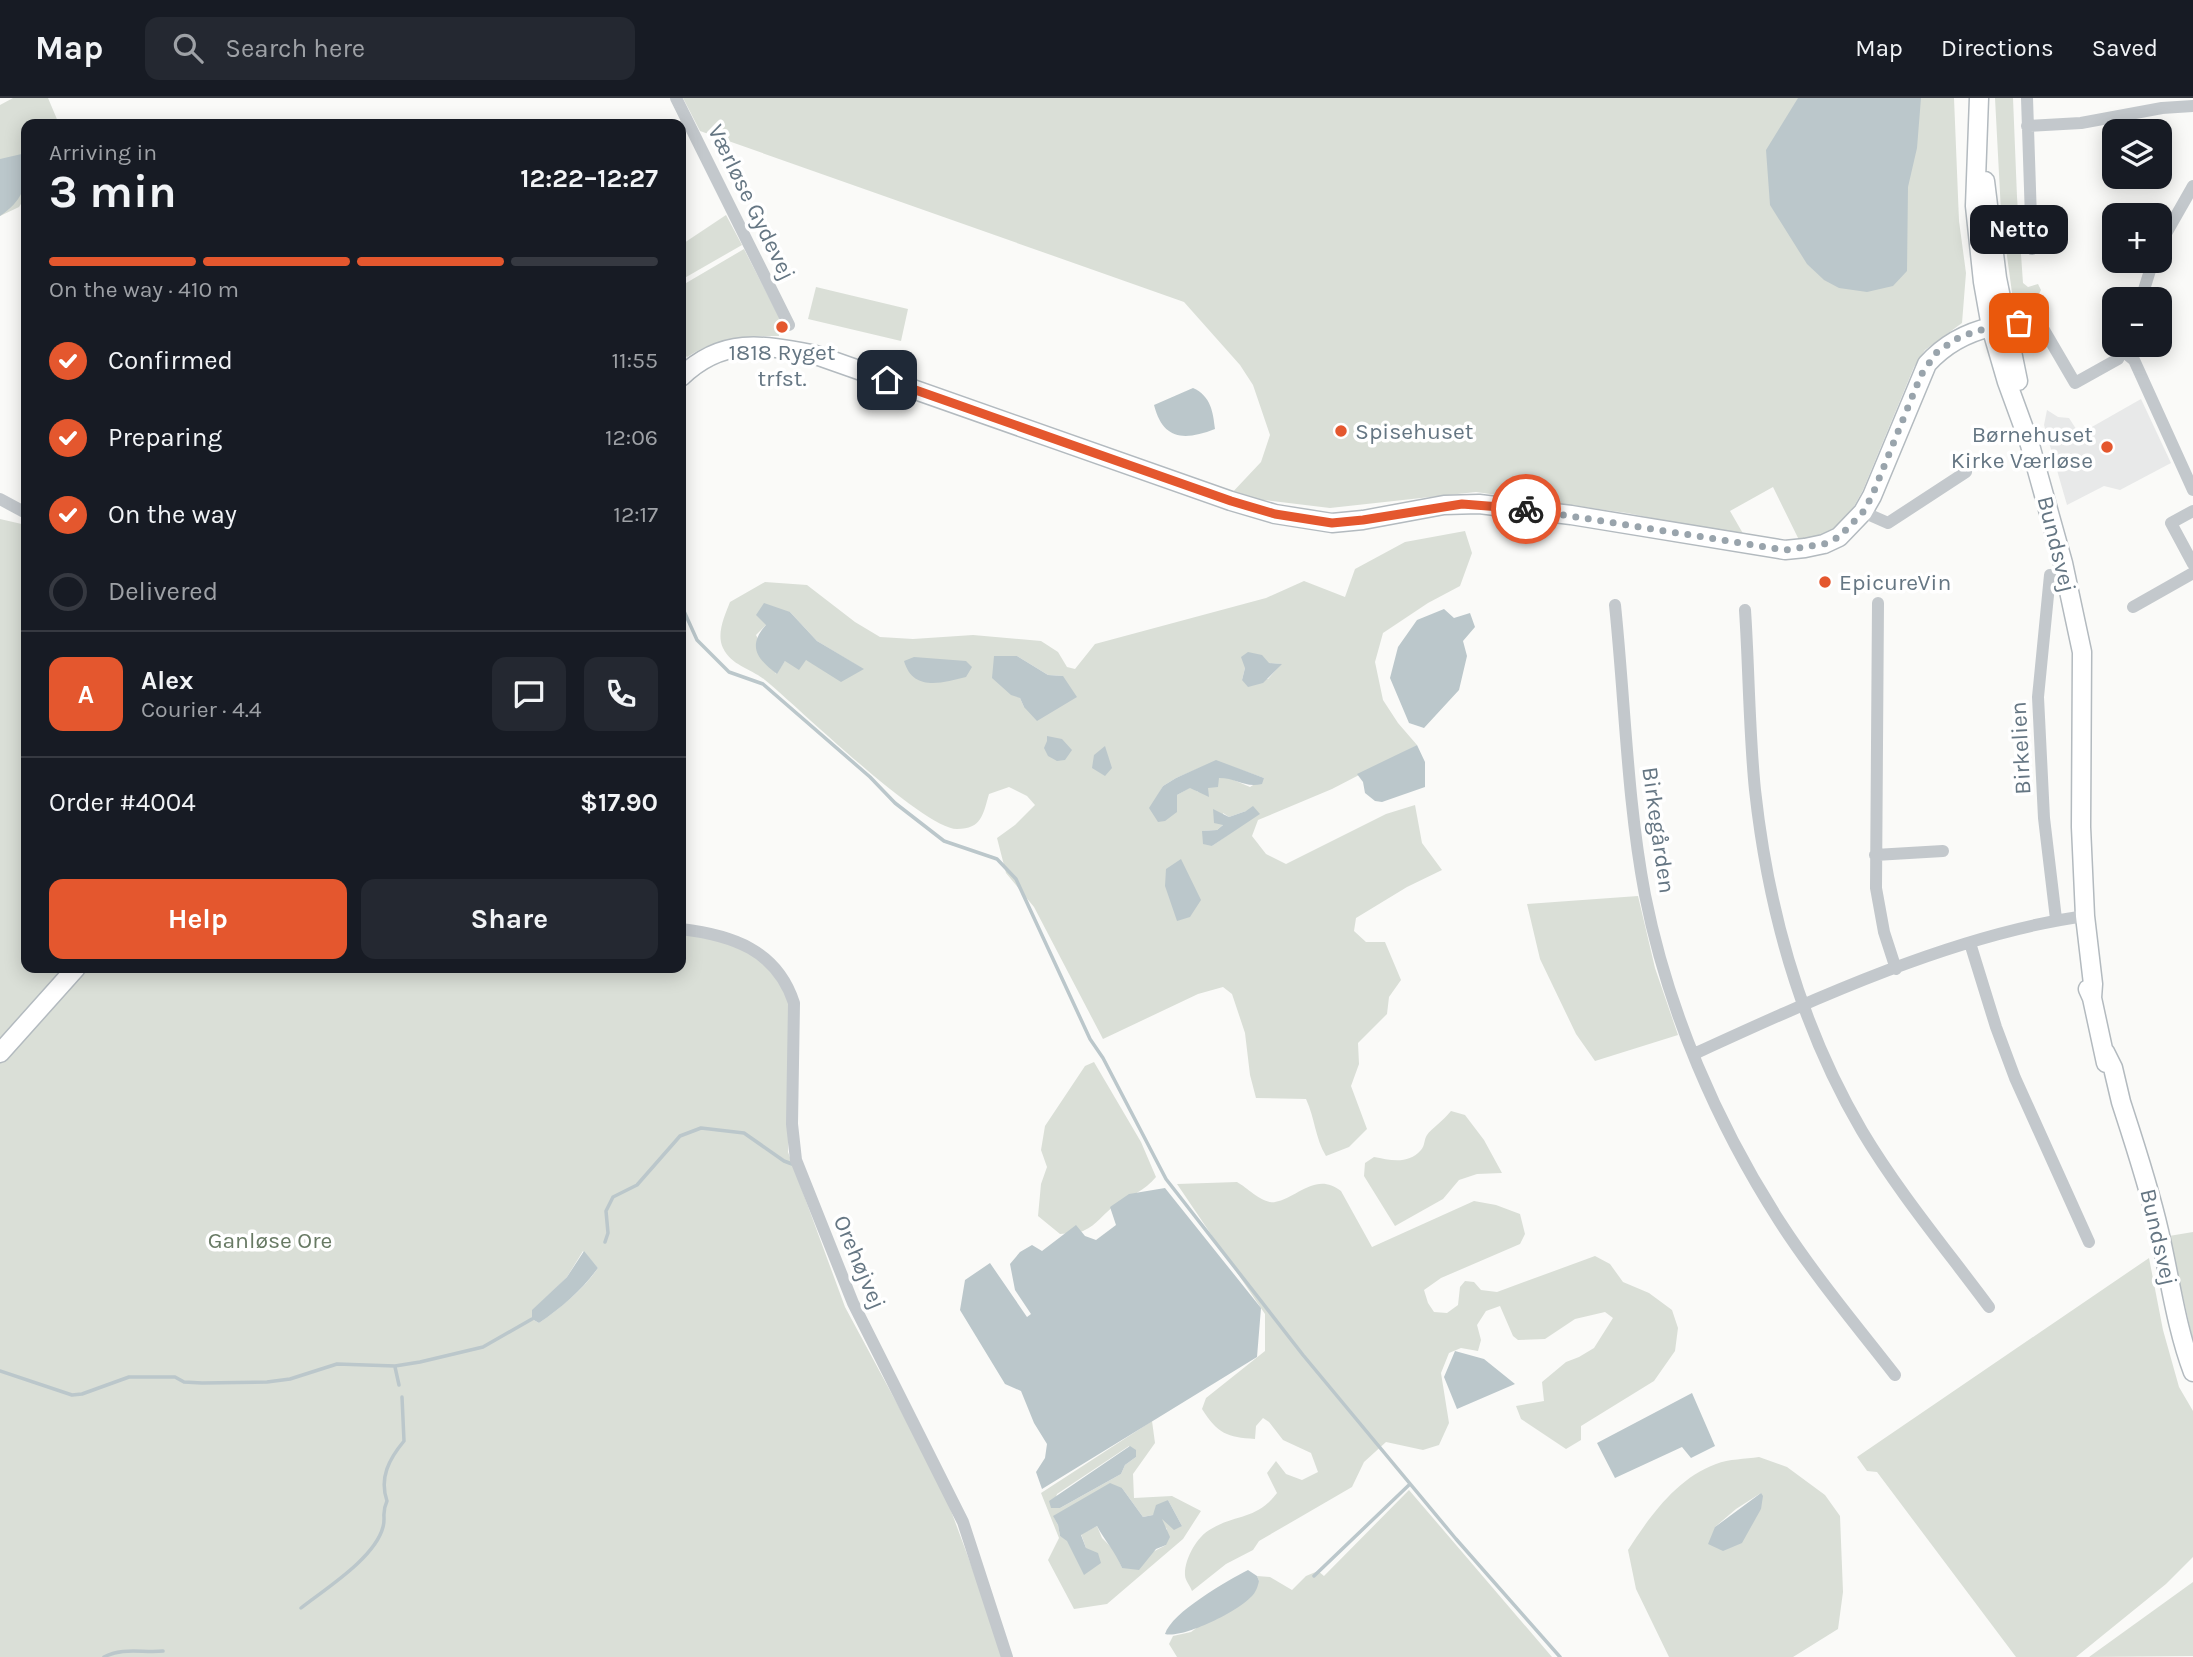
<!DOCTYPE html>
<meta charset="utf-8">
<style>
:root{--surface:#171b24;--page:#242831;--text:#f1f3f6;--muted:#9ea1a6;--line:#363941;--accent:#e4572e}
body{margin:0;font-family:Karla,sans-serif;background:var(--page);color:var(--text);height:100vh;display:flex;flex-direction:column;font-size:26px;white-space:nowrap}
*{box-sizing:border-box;margin:0}
p{font-size:23px;color:var(--muted)}
.icon{flex:none;width:38px;height:38px;fill:none;stroke:currentColor;stroke-width:2;stroke-linecap:round;stroke-linejoin:round}
.map{position:relative;flex:1;overflow:hidden}
.side{position:absolute;left:21px;top:21px;width:665px;height:854px;display:flex;flex-direction:column;background:var(--surface);border-radius:14px;box-shadow:0 4px 18px #0003}
.side>*{flex:none}
.buttons{position:absolute;left:2102px;top:21px;display:grid;gap:14px}
.buttons a{display:grid;place-items:center;width:70px;height:70px;border-radius:14px;background:var(--surface);box-shadow:0 4px 18px #0003;font-size:35px}
.pin{position:absolute;display:grid;place-items:center;width:60px;height:60px;color:#fff;margin:-30px;border-radius:14px;box-shadow:0 4px 10px #0006}
.courier{position:absolute;display:grid;place-items:center;width:70px;height:70px;margin:-35px;border:5px solid #e4572e;border-radius:50%;background:#fff;color:#222;box-shadow:0 2px 9px #0007}
.bubble{position:absolute;height:49px;border-radius:14px;background:var(--surface);box-shadow:0 4px 18px #0003;font-size:23px;font-weight:700;line-height:49px;text-align:center}
.overview em{font-style:normal;font-weight:700}
.overview div{display:flex;flex-direction:column-reverse}
.overview{display:flex;align-items:center;justify-content:space-between;height:119px;padding:0 28px}
h1{font-size:46px;font-weight:700;line-height:52px}
.bar{display:grid;grid-template-columns:repeat(4,1fr);gap:10px 7px;align-content:center;height:84px;padding:0 28px}
.bar i{height:9px;border-radius:5px;background:var(--line)}
.bar .current{background:var(--accent)}
.bar p{grid-column:span 4}
.line{display:flex;align-items:center;gap:18px;padding:0 28px;border-top:2px solid var(--line)}
.line div{flex:1}
.round{display:grid;place-items:center;flex:none;width:74px;height:74px;border-radius:14px;background:var(--page)}
ol{padding:0 28px;list-style:none}
li{display:flex;align-items:center;gap:21px;height:77px}
li p{margin-inline-start:auto}
li .icon{padding:7px;border-radius:50%;background:var(--accent);color:#fff;stroke-width:4}
li:last-child{color:var(--muted)}
li i{width:38px;height:38px;border:4px solid var(--line);border-radius:50%}
.cta{display:flex;gap:14px;margin-top:auto;padding:14px 28px}
.cta a{flex:1;height:80px;border-radius:14px;background:var(--accent);color:#fff;font-size:28px;font-weight:700;line-height:80px;text-align:center}
.cta a+a{background:var(--page);color:var(--text)}
header{display:flex;align-items:center;gap:42px;box-sizing:border-box;height:98px;padding:0 35px;background:var(--surface);border-bottom:2px solid var(--line)}
header strong{font-size:33px}
nav{display:flex;gap:38px;margin-inline-start:auto;font-size:24px}
.search{width:490px;height:63px;background:var(--page);display:flex;align-items:center;gap:18px;box-sizing:border-box;padding:0 24px;border-radius:14px;color:var(--muted);font-size:26px}
.map>svg:first-child{display:block}
.built{fill:#e8e9e9}
.green{fill:#dadfd7;fill-rule:evenodd}
.water{fill:#bbc7cb}
.lines{fill:none;stroke-linecap:round;stroke-linejoin:round}
.stream{stroke:#bbc7cb;stroke-width:3.5}
.secondary-casing{stroke:#b3babf;stroke-width:21}
.street{stroke:#c3c8cc;stroke-width:12}
.secondary{stroke:#fff;stroke-width:18}
.done{stroke:#99a4ac;stroke-width:7;stroke-dasharray:0 12.6}
.route{stroke:#e4572e;stroke-width:9}
.poi-dot{fill:#e4572e;stroke:#fff;stroke-width:2.5}
.labels{text-anchor:middle;stroke-width:7;stroke-linejoin:round;paint-order:stroke}
.street-label{font-size:23px;fill:#657683;stroke:#fff}
.poi-label{font-size:23px;fill:#657683;stroke:#fff;text-anchor:start}
.park-label{font-size:23px;fill:#687a64;stroke:#fff}
</style>
<header>
<strong>Map</strong>
<div class="search"><svg class="icon" aria-label="search" viewBox="0 0 24 24"><circle cx="10" cy="10" r="6"/><path d="M15 15l6 6"/></svg>Search here</div>
<nav><a>Map</a><a>Directions</a><a>Saved</a></nav>
</header>
<div class="map">
<svg width="2193" height="1559" viewBox="0 0 2193 1559">
<rect width="100%" height="100%" fill="#fafaf8"/>
<path class="built" d="M2141,301L2171,365L2120,392L2104,388L2067,407L2044,327L2047,312L2058,319L2069,320L2078,334H2083Z"/>
<path class="green" d="M13,0H48L59,26H26V98L19,109L0,118V7Z
M683,0H1954L1959,123L1966,175L1962,225L1925,252L1914,269L1863,392L1846,423L1824,438L1800,444L1773,389L1730,413L1745,439L1627,415L1476,394L1330,410L1229,398L1261,364L1270,337L1253,287L1240,267L1184,204L700,33Z
M1995,0H2013L2017,99L2023,185L2028,189L2038,186L2041,192L2036,202L2030,203L2026,200L2013,202L2001,114Z
M726,117L742,147L681,182V147Z
M744,151L779,219V238C746,238 716,240 687,259L681,254V188Z
M816,189L908,211L901,243L808,221Z
M0,421L26,427V870H681V834L709,838L762,858L792,905L788,1054L845,1209L943,1391L1005,1559H0ZM583,1153L598,1170C583,1192 561,1209 539,1225L532,1221L533,1212L567,1179Z
M1465,433L1472,455L1460,488L1428,505L1383,535L1375,564L1383,602L1398,625L1417,647L1332,691L1258,722L1252,738L1266,756L1286,766L1386,716L1415,707L1422,745L1442,772L1407,789L1356,820L1354,833L1366,844H1385L1401,882L1389,899L1387,916L1358,945L1359,966L1351,988L1367,1031L1349,1049L1326,1058C1315,1040 1315,1020 1306,1001L1256,1000L1250,977L1245,935L1232,896L1223,889L1198,896L1103,941L1034,809L1006,775L997,740L1015,727L1035,707L1027,698L1009,689L989,696C983,716 982,731 957,731C923,731 798,609 765,582C750,570 732,568 723,550C716,536 725,517 730,504L765,484L807,487L855,524L880,539L913,541L973,537L1041,543L1058,554L1067,569L1075,571L1095,546L1266,500L1304,483L1345,499L1355,471L1405,444ZM790,514L817,543L863,571L806,562L785,563L776,576L756,537L766,527ZM1017,558L1048,577L1063,578L1024,609L1020,600ZM1269,565L1281,566L1268,581L1242,582L1245,570ZM1216,663L1264,680L1250,689L1229,680H1219L1208,689L1198,694L1191,689L1177,697L1175,705L1154,704L1163,688L1176,680ZM1246,713L1259,715L1212,748L1203,733L1217,732L1224,726L1223,715L1229,719Z
M1638,798L1655,870L1678,937L1595,963L1576,936L1540,861L1527,806Z
M1094,964L1141,1044L1156,1079C1145,1093 1129,1098 1114,1108C1103,1116 1097,1127 1083,1133C1076,1136 1068,1135 1060,1136L1038,1118L1041,1086L1047,1069L1041,1052L1045,1028L1085,968Z
M1451,1013L1465,1017L1484,1042L1502,1075L1477,1076L1459,1082L1443,1101L1395,1128L1364,1078L1365,1065L1374,1059C1390,1062 1408,1067 1421,1052C1425,1048 1424,1041 1427,1037C1431,1031 1444,1022 1451,1013Z
M1237,1084C1248,1090 1262,1106 1275,1104C1297,1100 1316,1073 1341,1093L1372,1149L1474,1103L1496,1107L1520,1116L1525,1136L1520,1146L1441,1180L1424,1192L1428,1205L1434,1214L1447,1215L1458,1207L1460,1189L1465,1183L1474,1184L1481,1192L1497,1194L1595,1158L1610,1166L1623,1184L1649,1195L1672,1212L1678,1230L1675,1253L1654,1283L1581,1328V1342L1566,1351L1521,1321L1516,1308L1544,1303L1542,1284L1566,1264L1579,1259L1594,1250L1613,1220L1605,1214L1575,1221L1545,1241L1518,1242L1513,1238L1500,1208L1486,1213L1477,1227L1481,1242L1478,1253L1461,1250L1449,1255L1441,1275L1449,1325L1439,1347L1423,1352L1386,1344L1364,1364L1352,1389L1259,1443L1253,1452L1226,1466L1192,1493C1190,1488 1185,1482 1185,1477C1184,1462 1197,1438 1211,1431C1236,1416 1257,1422 1277,1395L1267,1375L1276,1363L1286,1376L1302,1382L1318,1374L1311,1355L1283,1342L1269,1324L1263,1320L1256,1328L1255,1341C1227,1339 1218,1336 1202,1311L1206,1300L1265,1253V1216L1177,1086Z
M2193,1134V1242L2169,1138Z
M2149,1160L2163,1232L2179,1289L2193,1313V1459L2166,1486L2076,1559H2016L1877,1374L1867,1373L1857,1359Z
M1152,1323L1155,1345L1133,1376L1134,1400L1172,1398L1201,1413L1183,1441L1107,1506L1074,1511L1048,1462L1059,1440L1041,1395ZM1129,1348L1136,1359L1125,1367L1121,1376L1060,1410H1052L1057,1396ZM1122,1390L1143,1419L1153,1417L1168,1402L1182,1428L1162,1420L1161,1424L1167,1431L1166,1447L1122,1470L1115,1453L1102,1440L1097,1428L1081,1436L1086,1450L1060,1438L1058,1427L1054,1419Z
M1759,1359L1787,1369L1825,1397L1840,1418L1843,1494L1838,1531L1793,1559H1669L1636,1491L1628,1452C1650,1418 1677,1380 1716,1366C1729,1361 1745,1361 1759,1359ZM1761,1395V1411L1715,1429L1736,1411Z
M1409,1392L1552,1559H1177L1169,1546L1173,1538L1191,1534L1259,1483L1257,1478L1270,1479L1292,1492L1306,1478L1318,1473L1324,1478Z
M2193,1484V1558L2089,1559Z"/>
<path class="water" d="M1798,0H1921L1917,50L1908,89L1907,173L1893,188L1867,194L1839,190L1824,182L1807,166L1770,107L1766,52Z
M26,55C27,85 26,100 0,118V61Z
M1193,290C1211,298 1213,314 1215,331C1184,343 1163,342 1154,307Z
M764,505L790,514L817,543L864,571L841,584L806,562L799,572L785,563L777,576C757,561 747,548 766,527L756,517Z
M1444,511L1454,520L1470,515L1475,529L1463,543L1467,558L1459,592L1424,630L1409,625L1390,580L1398,549L1417,522Z
M1248,554L1262,557L1269,565L1282,566L1263,585L1248,589L1242,582L1245,570L1241,559Z
M994,558H1017L1048,577L1063,578L1077,599L1037,623L1024,609L1020,600L1011,597L992,580Z
M914,559L966,563L972,569L966,579C942,585 913,594 904,563Z
M1047,638L1062,641L1072,652L1065,662L1057,663L1048,658L1044,650L1047,643Z
M1417,647L1425,664V689L1382,704L1375,703L1365,695L1363,684L1357,676Z
M1105,648L1112,670L1105,678L1092,670L1094,657Z
M1216,662L1264,680L1262,686C1244,690 1237,680 1219,680L1218,689L1208,690L1209,699L1190,690L1177,697V714L1165,723L1158,724L1149,710L1163,688L1176,680Z
M1253,708L1260,716L1212,748L1203,746L1202,733L1217,732L1223,727L1214,725L1213,711L1229,719L1246,713Z
M1181,761L1201,802L1190,819L1177,823L1165,788L1166,771Z
M1165,1090L1261,1210L1257,1259L1042,1391L1036,1374L1045,1360L1047,1346L1034,1325L1021,1293L1005,1286L960,1212L965,1182L990,1165L1027,1219L1031,1216L1015,1192L1010,1166L1020,1154L1032,1147L1042,1153L1076,1127L1085,1138L1096,1142L1116,1127L1110,1109L1129,1096Z
M584,1153L598,1170C582,1192 561,1210 539,1225L532,1221V1212L567,1179Z
M1455,1253L1484,1261L1515,1286L1457,1311L1444,1279Z
M1692,1295L1715,1348L1691,1360L1682,1349L1615,1380L1597,1345Z
M1130,1348L1136,1352V1359L1125,1367L1121,1376L1060,1410H1051L1049,1403Z
M1110,1385L1122,1390L1143,1419L1153,1417L1156,1407L1168,1402L1182,1428L1174,1432L1162,1421L1170,1439L1166,1447L1156,1451L1139,1472L1122,1470C1115,1453 1105,1443 1097,1428L1081,1437L1086,1450L1098,1455L1101,1465L1084,1477L1067,1443L1060,1438L1058,1427L1053,1418Z
M1761,1395L1763,1398L1761,1411L1742,1445L1723,1453L1708,1446L1715,1429Z
M1248,1472L1257,1478L1259,1483C1258,1487 1257,1491 1255,1494C1246,1510 1184,1541 1165,1536C1172,1514 1227,1483 1248,1472Z"/>
<g class="lines">
<path class="stream" d="M681,483L683,511L697,542L729,574L763,586L870,679L895,705L944,743L997,761L1016,781L1090,941L1103,960L1166,1081L1303,1257L1456,1441L1560,1559
M605,1144L608,1135L606,1113L613,1099L637,1087L680,1038L701,1030L744,1035L784,1063L792,1066
M395,1269L399,1287
M0,1273L72,1297L82,1296L129,1279H175L184,1284L202,1285L267,1284L290,1281L337,1266L395,1268L420,1264L483,1249L532,1221
M1314,1478L1410,1386
M301,1510C325,1491 375,1460 383,1429C386,1418 381,1416 387,1403C379,1380 389,1361 404,1343L402,1299
M104,1559C122,1549 143,1555 163,1553"/>
<defs>
<path id="secondary" d="M1979,0L1975,108L1983,184L1991,229L2007,284L2030,347L2063,465L2082,554L2081,729L2085,818L2093,886L2092,900
M1985,83L1997,180L2018,283
M681,279C723,238 764,247 816,257L1231,403L1275,416L1332,425L1363,422L1444,407L1479,406L1571,417L1785,452L1805,450L1824,446L1839,439L1863,414L1872,398L1927,266C1945,246 1965,235 1991,229
M2088,891L2092,900L2106,965
M2105,954L2113,970L2121,1004C2135,1047 2149,1089 2159,1133C2170,1180 2176,1229 2193,1274
M0,955L76,870"/>
</defs>
<use href="#secondary" class="secondary-casing"/>
<path class="street" d="M676,0L789,227
M2027,0L2032,151
M2027,28L2081,25L2162,10L2193,8
M2160,146L2193,88
M2141,201L2153,163
M2001,227C2016,225 2031,222 2044,232L2075,285L2118,261L2125,247
M2123,253L2134,262L2193,392
M0,401L26,415
M2193,413L2171,425L2193,466
M1863,414L1888,425L1966,374
M2050,477L2038,599L2044,720L2056,821
M1878,505L1876,790L1884,834L1896,871
M1615,507C1625,604 1627,702 1645,797C1668,913 1717,1026 1780,1124C1815,1178 1856,1227 1895,1277
M2133,509L2193,475
M1745,512C1749,572 1749,633 1755,692C1768,811 1801,929 1862,1033C1899,1095 1946,1151 1989,1209
M1875,757L1943,753
M681,831C732,837 777,852 794,905L792,1026L796,1062L853,1205L963,1424L1007,1559
M1970,845L1996,929L2015,980L2089,1144
M1694,956C1814,901 1955,836 2085,818"/>
<use href="#secondary" class="secondary"/>
</g>
<g class="lines">
<path class="done" d="M1526,411L1785,452L1824,446L1839,439L1863,414L1872,398L1921,277L1936,255L1956,241L1976,233L2019,225"/>
<path class="route" d="M887,282L1231,403L1275,416L1332,425L1363,422L1462,406L1526,411"/>
</g>
<g class="poi-dot">
<circle cx="782" cy="229" r="7"/>
<circle cx="1341" cy="333" r="7"/>
<circle cx="2107" cy="349" r="7"/>
<circle cx="1825" cy="484" r="7"/>
</g>
<g class="labels">
<g class="street-label">
<text transform="translate(752 104) rotate(64)" y="8">Værløse Gydevej</text>
<text transform="translate(2057 446) rotate(76)" y="8">Bundsvej</text>
<text transform="translate(2020 650) rotate(-93)" y="8">Birkelien</text>
<text transform="translate(1659 732) rotate(82)" y="8">Birkegården</text>
<text transform="translate(2159 1139) rotate(77)" y="8">Bundsvej</text>
<text transform="translate(860 1164) rotate(67)" y="8">Orehøjvej</text>
</g>
<g class="poi-label">
<text x="782" y="262" text-anchor="middle">1818 Ryget<tspan x="782" dy="26">trfst.</tspan></text>
<text x="1355" y="341">Spisehuset</text>
<text x="2093" y="344" text-anchor="end">Børnehuset<tspan x="2093" dy="26">Kirke Værløse</tspan></text>
<text x="1839" y="492">EpicureVin</text>
</g>
<g class="park-label">
<text x="270" y="1150">Ganløse Ore</text>
</g>
</g>
</svg>
<div class="buttons">
<a><svg class="icon" aria-label="layers" viewBox="0 0 24 24"><path d="M12 4l9 5-9 5-9-5zM3 14l9 5 9-5"/></svg></a>
<a>+</a>
<a>−</a>
</div>
<div class="pin" style="left:2019px;top:225px;background:#ea580c"><svg class="icon" aria-label="bag" viewBox="0 0 24 24"><path d="M5 8h14l-1 12H6zM9 8a3 3 0 0 1 6 0"/></svg></div>
<div class="pin" style="left:887px;top:282px;background:#1f2937"><svg class="icon" aria-label="home" viewBox="0 0 24 24"><path d="M3 11l9-7 9 7M6 9v11h12V9"/></svg></div>
<div class="courier" style="left:1526px;top:411px"><svg class="icon" aria-label="bike" viewBox="0 0 24 24"><circle cx="6" cy="16" r="4"/><circle cx="18" cy="16" r="4"/><path d="M6 16l4-8h5l3 8M10 8l3 8H6M13 5h3"/></svg></div>
<div class="bubble" style="left:1970px;top:107px;width:98px">Netto</div>
<section class="side">
<div class="overview"><div><h1>3 min</h1><p>Arriving in</p></div><em>12:22–12:27</em></div>
<div class="bar"><i class="current"></i><i class="current"></i><i class="current"></i><i></i><p>On the way · 410 m</p></div>
<ol>
<li><svg class="icon" aria-label="check" viewBox="0 0 24 24"><path d="M5 12l5 5 9-10"/></svg>Confirmed<p>11:55</p></li>
<li><svg class="icon" aria-label="check" viewBox="0 0 24 24"><path d="M5 12l5 5 9-10"/></svg>Preparing<p>12:06</p></li>
<li><svg class="icon" aria-label="check" viewBox="0 0 24 24"><path d="M5 12l5 5 9-10"/></svg>On the way<p>12:17</p></li>
<li><i></i>Delivered</li>
</ol>
<div class="line" style="height:126px"><b class="round" style="background:var(--accent);color:#fff">A</b><div><b>Alex</b><p>Courier · 4.4</p></div><a class="round"><svg class="icon" aria-label="chat" viewBox="0 0 24 24"><path d="M4 5h16v11H9l-5 4z"/></svg></a><a class="round"><svg class="icon" aria-label="phone" viewBox="0 0 24 24"><path d="M5 4h4l2 5-3 2q2 4 5 5l2-3 5 2v4C11 20 4 13 5 4z"/></svg></a></div>
<div class="line" style="height:91px"><div>Order #4004</div><b>$17.90</b></div>
<div class="cta"><a>Help</a><a>Share</a></div>
</section>
</div>
